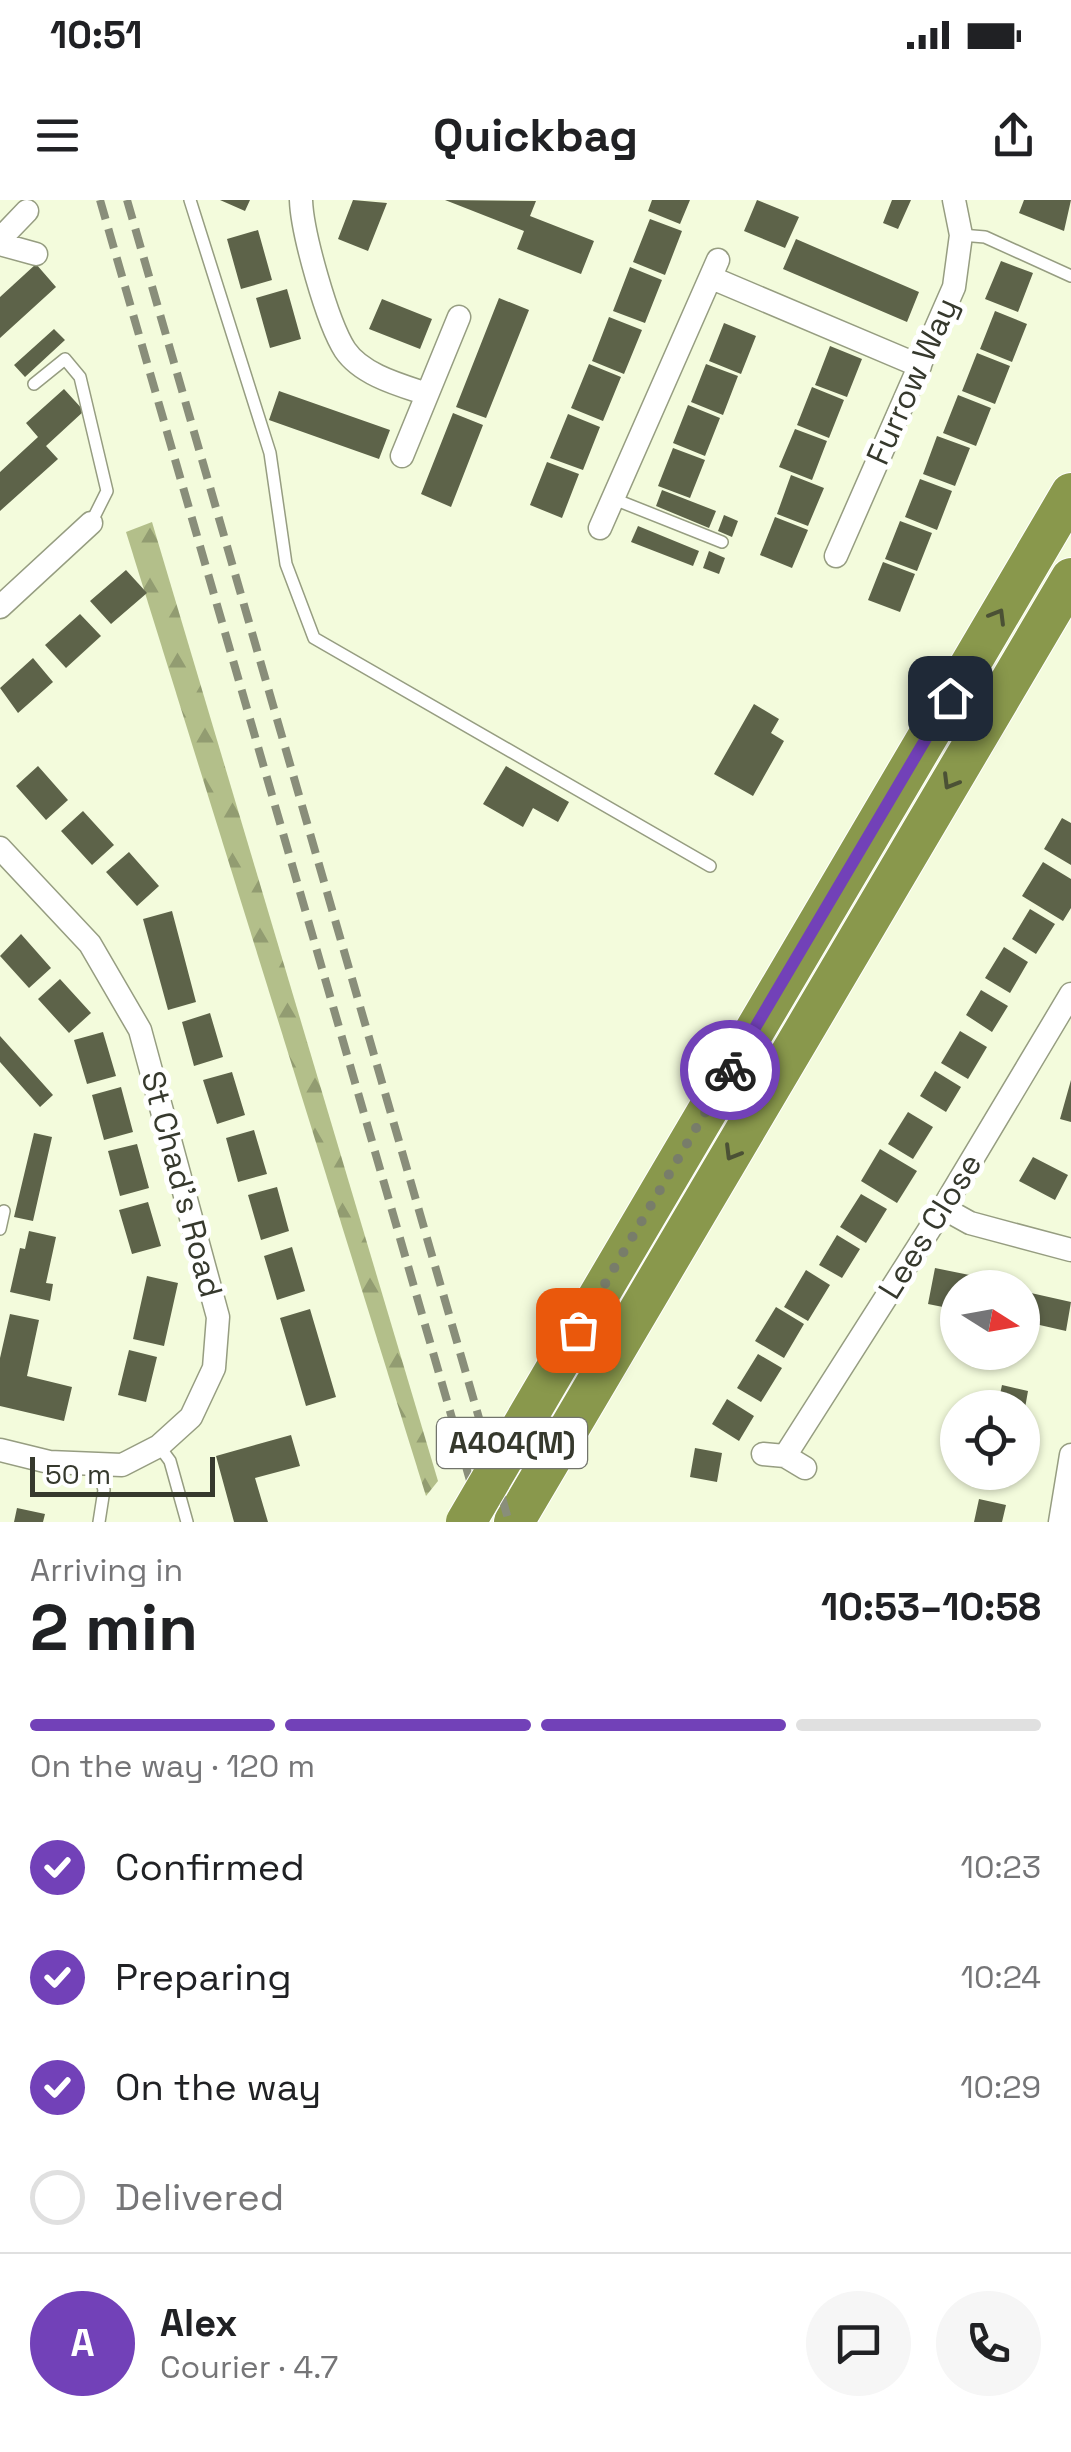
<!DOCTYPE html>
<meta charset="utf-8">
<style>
:root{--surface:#fff;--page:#f6f6f6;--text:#202124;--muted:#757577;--line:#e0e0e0;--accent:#7241b8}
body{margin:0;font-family:"Space Grotesk",sans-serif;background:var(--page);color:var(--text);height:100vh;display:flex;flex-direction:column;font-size:38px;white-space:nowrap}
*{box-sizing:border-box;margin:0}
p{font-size:32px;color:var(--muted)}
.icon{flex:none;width:55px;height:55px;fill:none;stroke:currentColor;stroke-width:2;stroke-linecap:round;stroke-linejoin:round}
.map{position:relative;height:1322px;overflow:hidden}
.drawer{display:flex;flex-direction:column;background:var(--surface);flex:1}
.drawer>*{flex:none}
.needle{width:65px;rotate:101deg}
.buttons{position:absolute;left:940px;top:1070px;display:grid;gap:20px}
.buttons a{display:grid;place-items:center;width:100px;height:100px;border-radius:50%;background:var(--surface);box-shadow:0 2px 8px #0004;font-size:50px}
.scale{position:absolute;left:30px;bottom:25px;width:185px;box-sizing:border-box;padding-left:10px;border:5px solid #36392d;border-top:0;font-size:28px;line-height:35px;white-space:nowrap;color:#36392d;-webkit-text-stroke:8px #fff;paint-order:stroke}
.pin{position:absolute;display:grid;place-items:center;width:85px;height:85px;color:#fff;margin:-42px;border-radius:20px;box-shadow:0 5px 15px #0006}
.courier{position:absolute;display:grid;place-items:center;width:100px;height:100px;margin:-50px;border:8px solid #7241b8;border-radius:50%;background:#fff;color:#222;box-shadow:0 2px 12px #0007}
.headline em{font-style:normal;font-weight:700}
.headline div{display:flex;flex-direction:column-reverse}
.headline{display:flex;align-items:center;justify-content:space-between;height:170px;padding:0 30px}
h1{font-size:65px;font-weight:700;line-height:75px}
.bar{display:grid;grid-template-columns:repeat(4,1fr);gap:15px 10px;align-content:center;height:120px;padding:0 30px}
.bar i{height:12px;border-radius:8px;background:var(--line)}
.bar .current{background:var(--accent)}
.bar p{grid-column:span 4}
.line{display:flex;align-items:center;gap:25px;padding:0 30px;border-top:2px solid var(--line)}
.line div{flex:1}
.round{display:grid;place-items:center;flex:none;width:105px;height:105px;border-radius:52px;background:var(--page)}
ol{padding:0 30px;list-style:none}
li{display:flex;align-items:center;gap:30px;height:110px}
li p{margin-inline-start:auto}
li .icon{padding:10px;border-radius:50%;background:var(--accent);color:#fff;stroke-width:4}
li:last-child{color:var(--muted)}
li i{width:55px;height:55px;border:5px solid var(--line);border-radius:50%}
.status{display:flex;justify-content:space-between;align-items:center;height:70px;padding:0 50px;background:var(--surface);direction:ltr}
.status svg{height:28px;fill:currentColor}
header{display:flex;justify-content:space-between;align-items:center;height:130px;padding:0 30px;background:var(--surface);font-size:45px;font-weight:700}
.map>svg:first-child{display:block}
.forest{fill:url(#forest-firs)}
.building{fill:#5d6349}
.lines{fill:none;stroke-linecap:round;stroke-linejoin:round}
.lane-casing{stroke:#969d81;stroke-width:14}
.street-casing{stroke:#969d81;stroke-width:25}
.highway-casing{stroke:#fff;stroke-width:42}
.lane{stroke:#fff;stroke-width:11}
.street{stroke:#fff;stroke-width:22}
.highway{stroke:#89984c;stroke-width:40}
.rail{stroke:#898e7a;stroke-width:8;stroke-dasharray:20 10;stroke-linecap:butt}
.highway-bridge-casing{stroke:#fff;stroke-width:42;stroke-linecap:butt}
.highway-bridge{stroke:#89984c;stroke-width:40}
.oneway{stroke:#4b5135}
.done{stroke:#787d6a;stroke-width:10;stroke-dasharray:0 18}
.route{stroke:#7241b8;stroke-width:12}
.labels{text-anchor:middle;stroke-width:10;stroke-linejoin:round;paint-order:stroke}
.shield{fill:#fff;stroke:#72746c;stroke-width:2.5}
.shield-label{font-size:30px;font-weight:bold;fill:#36392d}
.street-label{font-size:32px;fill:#36392d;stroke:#fff}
</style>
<div class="status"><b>10:51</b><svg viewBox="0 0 49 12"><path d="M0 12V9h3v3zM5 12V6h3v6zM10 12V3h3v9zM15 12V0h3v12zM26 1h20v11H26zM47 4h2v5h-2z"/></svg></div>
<header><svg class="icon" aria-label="menu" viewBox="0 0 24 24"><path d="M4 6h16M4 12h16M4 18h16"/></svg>Quickbag<svg class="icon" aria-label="share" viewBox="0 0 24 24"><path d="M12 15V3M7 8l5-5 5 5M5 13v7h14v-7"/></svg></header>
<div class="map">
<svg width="1071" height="1322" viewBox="0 0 1071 1322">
<defs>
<pattern id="forest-firs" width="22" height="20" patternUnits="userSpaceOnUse" patternTransform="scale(2.5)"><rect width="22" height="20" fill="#b3bf8a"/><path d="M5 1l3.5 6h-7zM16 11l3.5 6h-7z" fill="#929c71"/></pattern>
</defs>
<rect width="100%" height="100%" fill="#f3fbdc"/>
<path class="forest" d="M152,322L438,1281L426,1296L126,332Z"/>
<path class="building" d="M220,0H250L245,11Z
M353,0L387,3L368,51L338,39Z
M445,0L536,1L530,16L594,41L581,74L517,49L524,31Z
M652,0H690L680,24L648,11Z
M757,0L799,17L785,48L744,31Z
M892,0H911L898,29L883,23Z
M1024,0H1071L1064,31L1019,13Z
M650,19L682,31L665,75L633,62Z
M258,30L272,80L241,89L227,39Z
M796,39L919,92L907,122L783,69Z
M1001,61L1033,73L1018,112L985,99Z
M36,64L56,87L0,138V97Z
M630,67L662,80L645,123L613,111Z
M287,89L301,139L270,148L256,98Z
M499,98L529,110L486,218L456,207Z
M382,99L432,119L420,149L369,129Z
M995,111L1027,124L1012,162L980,149Z
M609,117L642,130L624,174L592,161Z
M724,123L756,136L741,174L709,161Z
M54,129L65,140L25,177L14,165Z
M830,146L862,159L847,197L815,185Z
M977,153L1010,166L995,204L962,191Z
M589,164L621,177L603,221L571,208Z
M706,164L738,176L723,215L691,202Z
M812,187L844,200L829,238L797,225Z
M64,189L84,211L46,246L58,259L0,311V272L38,237L26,223Z
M279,191L390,230L379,259L269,220Z
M958,195L991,208L976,246L943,233Z
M688,205L720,218L705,256L673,243Z
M453,213L483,225L451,307L421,294Z
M568,214L600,227L583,270L550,258Z
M795,229L827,241L812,280L779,267Z
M937,236L970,248L955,286L923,274Z
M673,248L705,260L690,298L658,286Z
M547,262L579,274L562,318L530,305Z
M791,275L824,288L808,326L777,314Z
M920,279L952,291L937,330L905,317Z
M662,290L716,311L709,328L656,306Z
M724,315L738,321L732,337L718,331Z
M775,317L808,330L792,368L760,355Z
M900,321L932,333L917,371L885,359Z
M638,326L699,351L693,366L631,342Z
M709,351L725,358L719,374L703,368Z
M883,362L915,374L900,412L868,400Z
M126,370L147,393L111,424L90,401Z
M80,414L101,436L66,468L45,445Z
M33,458L53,482L18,513L0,488Z
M754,504L779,519L771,533L784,541L753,596L714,574Z
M38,566L68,600L46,620L16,586Z
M506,566L569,602L558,622L533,608L523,627L483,604Z
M83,611L114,645L92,665L61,631Z
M1062,618L1071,623V665L1044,649Z
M129,652L159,686L137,706L106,672Z
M1043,662L1071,679V708L1063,721L1022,696Z
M1030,709L1055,724L1036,754L1012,739Z
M172,711L196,802L168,810L143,719Z
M21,734L51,768L29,788L0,756Z
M1004,747L1028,762L1010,793L985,778Z
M60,779L91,813L69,833L38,799Z
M981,790L1008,806L992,832L966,815Z
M210,813L223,857L194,866L182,822Z
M960,831L987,847L968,879L941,863Z
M103,832L116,876L87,884L74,840Z
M0,836L53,895L40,907L0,862Z
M935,871L961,887L946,912L920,896Z
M232,872L245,915L217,924L203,880Z
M1071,880V922L1060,919Z
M121,887L133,932L104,940L92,895Z
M908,912L933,927L913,959L888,944Z
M254,930L267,974L238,982L226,938Z
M34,933L52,937L33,1021L14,1017Z
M137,944L149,988L120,996L108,951Z
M880,949L917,971L897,1003L861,981Z
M1033,957L1068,975L1055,1000L1019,981Z
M277,987L289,1031L261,1040L248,995Z
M861,994L887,1009L866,1043L840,1027Z
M148,1002L161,1046L132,1054L119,1010Z
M29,1031L56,1037L46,1083L53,1084L50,1101L10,1092L20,1048L25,1049Z
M837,1035L860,1049L842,1078L819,1065Z
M292,1047L305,1091L277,1100L264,1056Z
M935,1068L994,1080L993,1088H958V1110L928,1104Z
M806,1070L830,1085L808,1121L784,1107Z
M147,1076L178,1083L164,1146L133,1139Z
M1022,1091L1071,1102L1066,1131L1022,1121Z
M776,1107L804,1124L784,1158L755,1141Z
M310,1109L336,1197L306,1206L280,1118Z
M10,1114L39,1120L27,1176L72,1187L64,1221L0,1206V1158Z
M129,1150L157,1157L146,1202L118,1195Z
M758,1154L782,1168L761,1202L737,1188Z
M1002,1185L1028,1191L1025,1208H997Z
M727,1199L754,1216L739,1241L712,1224Z
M291,1235L300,1266L255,1278L268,1322H234L216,1256Z
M695,1248L722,1253L717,1282L690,1277Z
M985,1272H1013L1010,1286L984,1280Z
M979,1299L1006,1305L1002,1322H974Z
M17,1308L45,1314L43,1322H14Z"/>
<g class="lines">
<defs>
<path id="lane" d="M190,0L270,253L286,364L314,438L710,666
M961,35L985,37L1071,76
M34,184L65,159L80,177L107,291L91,323
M614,299L722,342
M0,1029L4,1011
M159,1246L170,1261L187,1322
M97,1264L104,1290L99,1322"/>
<path id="street" d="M301,0C302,32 327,122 345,150C362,175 400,185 427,194
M0,39L27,11
M0,44L36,54
M712,78L920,166
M402,256L459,117
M600,328L718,60
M836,356L954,87L961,35L954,0
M0,407L91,323
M0,648L90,744L140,830L218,1117L214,1168L191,1217L159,1246L122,1265L49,1262L0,1250
M943,1008L970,1023L1071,1050
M763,1254L785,1256L805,1268
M785,1256L943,1008L1071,794
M1060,1322L1071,1255"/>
<path id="highway" d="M559,1163L1071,293
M514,1322L1071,378"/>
</defs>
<use href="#lane" class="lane-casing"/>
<use href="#street" class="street-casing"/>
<use href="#highway" class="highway-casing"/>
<use href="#lane" class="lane"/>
<use href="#street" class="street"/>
<use href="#highway" class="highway"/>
<path class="rail" d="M100,0L482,1322
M127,0L509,1322"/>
<defs>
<path id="highway-bridge" d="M466,1322L559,1163"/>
</defs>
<use href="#highway-bridge" class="highway-bridge-casing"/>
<use href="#highway-bridge" class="highway-bridge"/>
</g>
<defs><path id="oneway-chevron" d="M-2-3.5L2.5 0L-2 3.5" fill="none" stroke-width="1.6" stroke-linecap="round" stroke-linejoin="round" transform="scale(2.5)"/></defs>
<g class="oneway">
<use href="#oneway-chevron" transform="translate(998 416) rotate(-59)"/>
<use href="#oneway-chevron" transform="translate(950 582) rotate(121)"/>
<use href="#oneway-chevron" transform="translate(732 953) rotate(121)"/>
</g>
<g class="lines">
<path class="done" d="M578,1130L730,870"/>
<path class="route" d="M730,870L950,498"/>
</g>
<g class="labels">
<rect class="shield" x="437" y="1218" width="150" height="50" rx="8"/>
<g class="shield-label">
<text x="512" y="1253">A404(M)</text>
</g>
<g class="street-label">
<text transform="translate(912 181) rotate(-66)" y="11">Furrow Way</text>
<text transform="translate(182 984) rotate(75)" y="11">St Chad's Road</text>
<text transform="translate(930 1026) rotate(-58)" y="11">Lees Close</text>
</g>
</g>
</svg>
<div class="buttons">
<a><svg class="needle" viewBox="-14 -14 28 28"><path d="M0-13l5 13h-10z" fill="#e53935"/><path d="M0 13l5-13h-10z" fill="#757577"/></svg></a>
<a><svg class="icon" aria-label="locate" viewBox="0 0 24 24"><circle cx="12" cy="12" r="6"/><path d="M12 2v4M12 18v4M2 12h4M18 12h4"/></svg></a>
</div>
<div class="scale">50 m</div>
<div class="pin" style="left:578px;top:1130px;background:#ea580c"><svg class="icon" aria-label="bag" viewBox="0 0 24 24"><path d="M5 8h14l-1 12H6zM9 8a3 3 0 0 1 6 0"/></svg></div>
<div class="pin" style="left:950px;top:498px;background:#1f2937"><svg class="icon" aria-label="home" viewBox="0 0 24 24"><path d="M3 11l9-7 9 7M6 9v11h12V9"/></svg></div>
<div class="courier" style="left:730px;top:870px"><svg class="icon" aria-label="bike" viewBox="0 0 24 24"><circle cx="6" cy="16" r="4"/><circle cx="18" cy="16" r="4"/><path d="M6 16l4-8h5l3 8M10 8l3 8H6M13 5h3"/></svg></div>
</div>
<section class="drawer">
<div class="headline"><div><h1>2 min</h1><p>Arriving in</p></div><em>10:53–10:58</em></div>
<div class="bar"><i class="current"></i><i class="current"></i><i class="current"></i><i></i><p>On the way · 120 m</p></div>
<ol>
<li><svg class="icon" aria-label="check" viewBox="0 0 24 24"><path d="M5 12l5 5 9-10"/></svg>Confirmed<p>10:23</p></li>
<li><svg class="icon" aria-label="check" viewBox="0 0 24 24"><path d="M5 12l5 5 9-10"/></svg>Preparing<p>10:24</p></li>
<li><svg class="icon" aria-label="check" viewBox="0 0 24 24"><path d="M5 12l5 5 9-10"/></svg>On the way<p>10:29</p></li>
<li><i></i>Delivered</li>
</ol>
<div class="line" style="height:180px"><b class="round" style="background:var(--accent);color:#fff">A</b><div><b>Alex</b><p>Courier · 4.7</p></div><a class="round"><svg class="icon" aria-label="chat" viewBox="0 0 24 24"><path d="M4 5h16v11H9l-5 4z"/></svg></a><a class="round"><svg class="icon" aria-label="phone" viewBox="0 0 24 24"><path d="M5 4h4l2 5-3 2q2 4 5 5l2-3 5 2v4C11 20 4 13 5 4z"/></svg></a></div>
</section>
